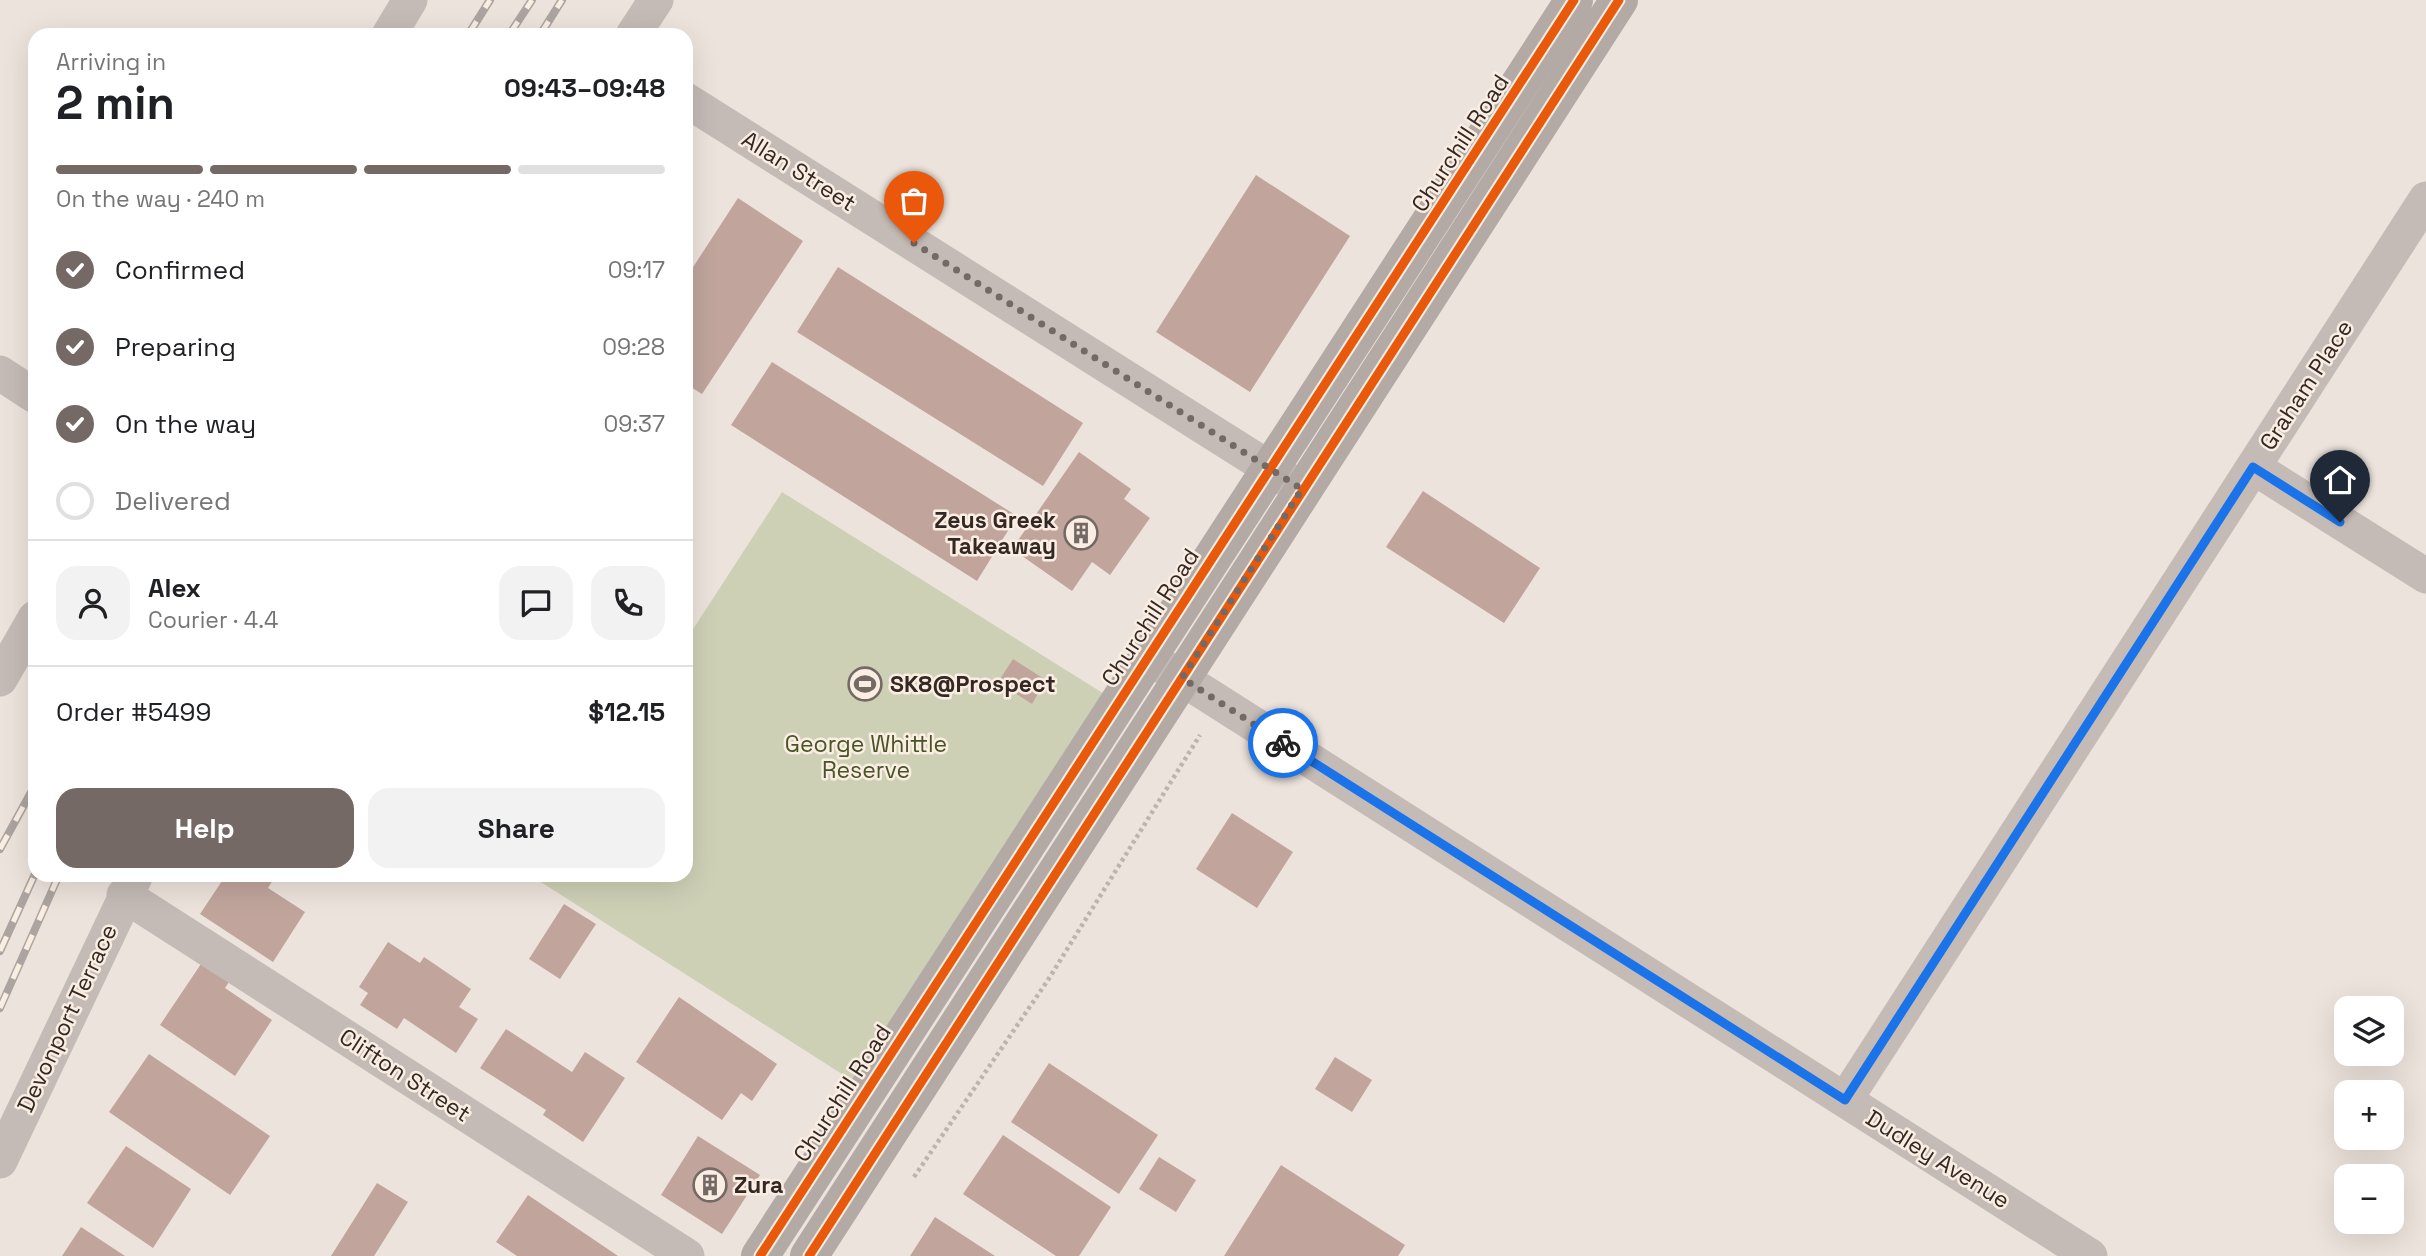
<!DOCTYPE html>
<meta charset="utf-8">
<style>
:root{--surface:#fff;--page:#f2f2f2;--text:#202124;--muted:#757577;--line:#e0e0e0;--accent:#746965}
body{margin:0;font-family:"Space Grotesk",sans-serif;background:var(--page);color:var(--text);height:100vh;display:flex;flex-direction:column;font-size:26px;white-space:nowrap}
*{box-sizing:border-box;margin:0}
p{font-size:23px;color:var(--muted)}
.icon{flex:none;width:38px;height:38px;fill:none;stroke:currentColor;stroke-width:2;stroke-linecap:round;stroke-linejoin:round}
.map{position:relative;flex:1;overflow:hidden}
.sheet{position:absolute;left:28px;top:28px;width:665px;height:854px;display:flex;flex-direction:column;background:var(--surface);border-radius:21px;box-shadow:0 7px 28px #0002}
.sheet>*{flex:none}
.tools{position:absolute;left:2334px;top:996px;display:grid;gap:14px}
.tools a{display:grid;place-items:center;width:70px;height:70px;border-radius:14px;background:var(--surface);box-shadow:0 7px 28px #0002;font-size:35px}
.pin{position:absolute;display:grid;place-items:center;width:60px;height:60px;color:#fff;margin:-72px -30px;border-radius:50% 50% 50% 0;rotate:-45deg;box-shadow:0 0 7px #0007}
.pin .icon{rotate:45deg}
.courier{position:absolute;display:grid;place-items:center;width:70px;height:70px;margin:-35px;border:5px solid #1a73e8;border-radius:50%;background:#fff;color:#222;box-shadow:0 2px 9px #0007}
.overview em{font-style:normal;font-weight:800}
.overview div{display:flex;flex-direction:column-reverse}
.overview{display:flex;align-items:center;justify-content:space-between;height:119px;padding:0 28px}
h1{font-size:46px;font-weight:800;line-height:52px}
.bar{display:grid;grid-template-columns:repeat(4,1fr);gap:10px 7px;align-content:center;height:84px;padding:0 28px}
.bar i{height:9px;border-radius:5px;background:var(--line)}
.bar .selected{background:var(--accent)}
.bar p{grid-column:span 4}
.line{display:flex;align-items:center;gap:18px;padding:0 28px;border-top:2px solid var(--line)}
.line div{flex:1}
.round{display:grid;place-items:center;flex:none;width:74px;height:74px;border-radius:21px;background:var(--page)}
ol{padding:0 28px;list-style:none}
li{display:flex;align-items:center;gap:21px;height:77px}
li p{margin-inline-start:auto}
li .icon{padding:7px;border-radius:50%;background:var(--accent);color:#fff;stroke-width:4}
li:last-child{color:var(--muted)}
li i{width:38px;height:38px;border:4px solid var(--line);border-radius:50%}
.primary-button{display:flex;gap:14px;margin-top:auto;padding:14px 28px}
.primary-button a{flex:1;height:80px;border-radius:21px;background:var(--accent);color:#fff;font-size:28px;font-weight:800;line-height:80px;text-align:center}
.primary-button a+a{background:var(--page);color:var(--text)}
.map>svg:first-child{display:block}
.green{fill:#ced0b6}
.building{fill:#c1a59d}
.lines{fill:none;stroke-linecap:round;stroke-linejoin:round}
.path{stroke:#bdb4ae;stroke-width:4.5;stroke-dasharray:3.5 3.5;stroke-linecap:butt}
.street{stroke:#c4bbb6;stroke-width:35}
.primary{stroke:#b3aaa5;stroke-width:38}
.rail-casing{stroke:#aca4a0;stroke-width:8}
.rail{stroke:#faede2;stroke-width:5;stroke-dasharray:16;stroke-linecap:butt}
.cycleway-casing{stroke:#faede2;stroke-width:13}
.cycleway{stroke:#e8590c;stroke-width:9}
.done{stroke:#746965;stroke-width:7;stroke-dasharray:0 12.6}
.route{stroke:#1a73e8;stroke-width:9}
.labels{text-anchor:middle;stroke-width:5;stroke-linejoin:round;paint-order:stroke}
.street-label{font-size:23px;fill:#342825;stroke:#faede2}
.poi-label{font-size:23px;font-weight:bold;fill:#342825;stroke:#faede2;text-anchor:start}
.park-label{font-size:23px;fill:#475427;stroke:#faede2}
</style>
<div class="map">
<svg width="2426" height="1256" viewBox="0 0 2426 1256">
<rect width="100%" height="100%" fill="#ece3dc"/>
<path class="green" d="M782,492L1117,702L867,1090L533,877L686,875V640Z"/>
<path class="building" d="M1256,175L1350,236L1250,392L1156,332Z
M738,198L803,241L702,394L686,384V278Z
M838,267L1083,423L1043,486L797,332Z
M772,362L1017,516L977,581L731,425Z
M1079,452L1131,489L1124,499L1150,518L1110,575L1092,562L1072,591L1012,549Z
M1423,491L1540,568L1504,623L1386,547Z
M1013,659L1046,680L1032,704L998,682Z
M1232,813L1293,852L1257,908L1196,869Z
M226,875H276L268,888L305,912L273,962L200,914Z
M564,904L596,924L560,979L529,959Z
M388,942L420,963L424,957L471,989L459,1007L478,1019L456,1053L404,1018L397,1029L360,1005L368,993L359,987Z
M205,958L233,976L225,988L272,1020L235,1076L160,1025Z
M679,997L777,1064L752,1101L741,1093L722,1120L636,1062Z
M506,1029L572,1072L585,1052L625,1078L583,1142L543,1115L546,1110L480,1068Z
M149,1054L270,1136L230,1195L109,1112Z
M1335,1057L1372,1080L1352,1112L1315,1089Z
M1049,1063L1158,1135L1119,1194L1011,1122Z
M1003,1135L1111,1207L1079,1256H1056L963,1194Z
M698,1136L760,1175L722,1234L661,1195Z
M126,1146L191,1189L153,1248L87,1203Z
M1159,1157L1196,1180L1176,1212L1139,1189Z
M1281,1165L1405,1245L1398,1256H1224Z
M377,1183L408,1202L374,1256H331Z
M528,1195L618,1256H517L496,1242Z
M935,1217L995,1256H910Z
M81,1227L125,1256H62Z"/>
<g class="lines">
<path class="path" d="M914,1177L1048,980L1200,735"/>
<path class="street" d="M389,35L410,0
M633,35L656,0
M686,100L1302,489
M0,373L35,396
M2253,467L2426,576
M1148,657L2090,1256
M0,679L35,618
M124,895L687,1256
M1845,1100L2426,199
M0,1161L135,877"/>
<path class="primary" d="M760,1256L1574,0
M809,1256C1082,840 1347,417 1619,0"/>
<defs>
<path id="rail" d="M468,35L490,0
M509,35L532,0
M540,35L562,0
M0,849L35,785
M0,951L35,874
M0,1008L59,875"/>
</defs>
<use href="#rail" class="rail-casing"/>
<use href="#rail" class="rail"/>
<defs>
<path id="cycleway" d="M760,1256L1574,0
M809,1256C1082,840 1347,417 1619,0"/>
</defs>
<use href="#cycleway" class="cycleway-casing"/>
<use href="#cycleway" class="cycleway"/>
</g>
<g class="lines">
<path class="done" d="M914,243L1302,489L1182,678L1283,743"/>
<path class="route" d="M1283,743L1845,1100L2253,467L2340,522"/>
</g>
<defs>
<symbol id="building-ring" viewBox="-11 -11 22 22"><circle r="9.5" fill="#faede2" stroke="#746965" stroke-width="1.5"/><path d="M-4-6H4V6H1V3H-1V6H-4ZM-2.5-4.3h1.7v1.8h-1.7ZM.8-4.3h1.7v1.8H.8ZM-2.5-1h1.7V.8h-1.7ZM.8-1h1.7V.8H.8Z" fill="#746965"/></symbol>
<symbol id="stadium-ring" viewBox="-11 -11 22 22"><circle r="9.5" fill="#faede2" stroke="#746965" stroke-width="1.5"/><path d="M0-5a6.5 5 0 1 0 0 10a6.5 5 0 1 0 0-10ZM-3.5-1.8h7v3.6h-7Z" fill="#746965"/></symbol>
</defs>
<g fill-rule="evenodd">
<use href="#building-ring" x="1062" y="514" width="38" height="38"/>
<use href="#stadium-ring" x="846" y="665" width="38" height="38"/>
<use href="#building-ring" x="691" y="1166" width="38" height="38"/>
</g>
<g class="labels">
<g class="street-label">
<text transform="translate(1460 143) rotate(-57)" y="8">Churchill Road</text>
<text transform="translate(799 171) rotate(32)" y="8">Allan Street</text>
<text transform="translate(2306 385) rotate(-57)" y="8">Graham Place</text>
<text transform="translate(1150 617) rotate(-57)" y="8">Churchill Road</text>
<text transform="translate(67 1018) rotate(-65)" y="8">Devonport Terrace</text>
<text transform="translate(405 1075) rotate(33)" y="8">Clifton Street</text>
<text transform="translate(842 1093) rotate(-57)" y="8">Churchill Road</text>
<text transform="translate(1938 1159) rotate(32)" y="8">Dudley Avenue</text>
</g>
<g class="poi-label">
<text x="1056" y="528" text-anchor="end">Zeus Greek<tspan x="1056" dy="26">Takeaway</tspan></text>
<text x="890" y="692">SK8@Prospect</text>
<text x="734" y="1193">Zura</text>
</g>
<g class="park-label">
<text x="866" y="752">George Whittle<tspan x="866" dy="26">Reserve</tspan></text>
</g>
</g>
</svg>
<div class="tools">
<a><svg class="icon" aria-label="layers" viewBox="0 0 24 24"><path d="M12 4l9 5-9 5-9-5zM3 14l9 5 9-5"/></svg></a>
<a>+</a>
<a>−</a>
</div>
<div class="pin" style="left:914px;top:243px;background:#ea580c"><svg class="icon" aria-label="bag" viewBox="0 0 24 24"><path d="M5 8h14l-1 12H6zM9 8a3 3 0 0 1 6 0"/></svg></div>
<div class="pin" style="left:2340px;top:522px;background:#1f2937"><svg class="icon" aria-label="home" viewBox="0 0 24 24"><path d="M3 11l9-7 9 7M6 9v11h12V9"/></svg></div>
<div class="courier" style="left:1283px;top:743px"><svg class="icon" aria-label="bike" viewBox="0 0 24 24"><circle cx="6" cy="16" r="4"/><circle cx="18" cy="16" r="4"/><path d="M6 16l4-8h5l3 8M10 8l3 8H6M13 5h3"/></svg></div>
<section class="sheet">
<div class="overview"><div><h1>2 min</h1><p>Arriving in</p></div><em>09:43–09:48</em></div>
<div class="bar"><i class="selected"></i><i class="selected"></i><i class="selected"></i><i></i><p>On the way · 240 m</p></div>
<ol>
<li><svg class="icon" aria-label="check" viewBox="0 0 24 24"><path d="M5 12l5 5 9-10"/></svg>Confirmed<p>09:17</p></li>
<li><svg class="icon" aria-label="check" viewBox="0 0 24 24"><path d="M5 12l5 5 9-10"/></svg>Preparing<p>09:28</p></li>
<li><svg class="icon" aria-label="check" viewBox="0 0 24 24"><path d="M5 12l5 5 9-10"/></svg>On the way<p>09:37</p></li>
<li><i></i>Delivered</li>
</ol>
<div class="line" style="height:126px"><a class="round"><svg class="icon" aria-label="person" viewBox="0 0 24 24"><circle cx="12" cy="8" r="4"/><path d="M4 21q1-7 8-7t8 7"/></svg></a><div><b>Alex</b><p>Courier · 4.4</p></div><a class="round"><svg class="icon" aria-label="chat" viewBox="0 0 24 24"><path d="M4 5h16v11H9l-5 4z"/></svg></a><a class="round"><svg class="icon" aria-label="phone" viewBox="0 0 24 24"><path d="M5 4h4l2 5-3 2q2 4 5 5l2-3 5 2v4C11 20 4 13 5 4z"/></svg></a></div>
<div class="line" style="height:91px"><div>Order #5499</div><b>$12.15</b></div>
<div class="primary-button"><a>Help</a><a>Share</a></div>
</section>
</div>
